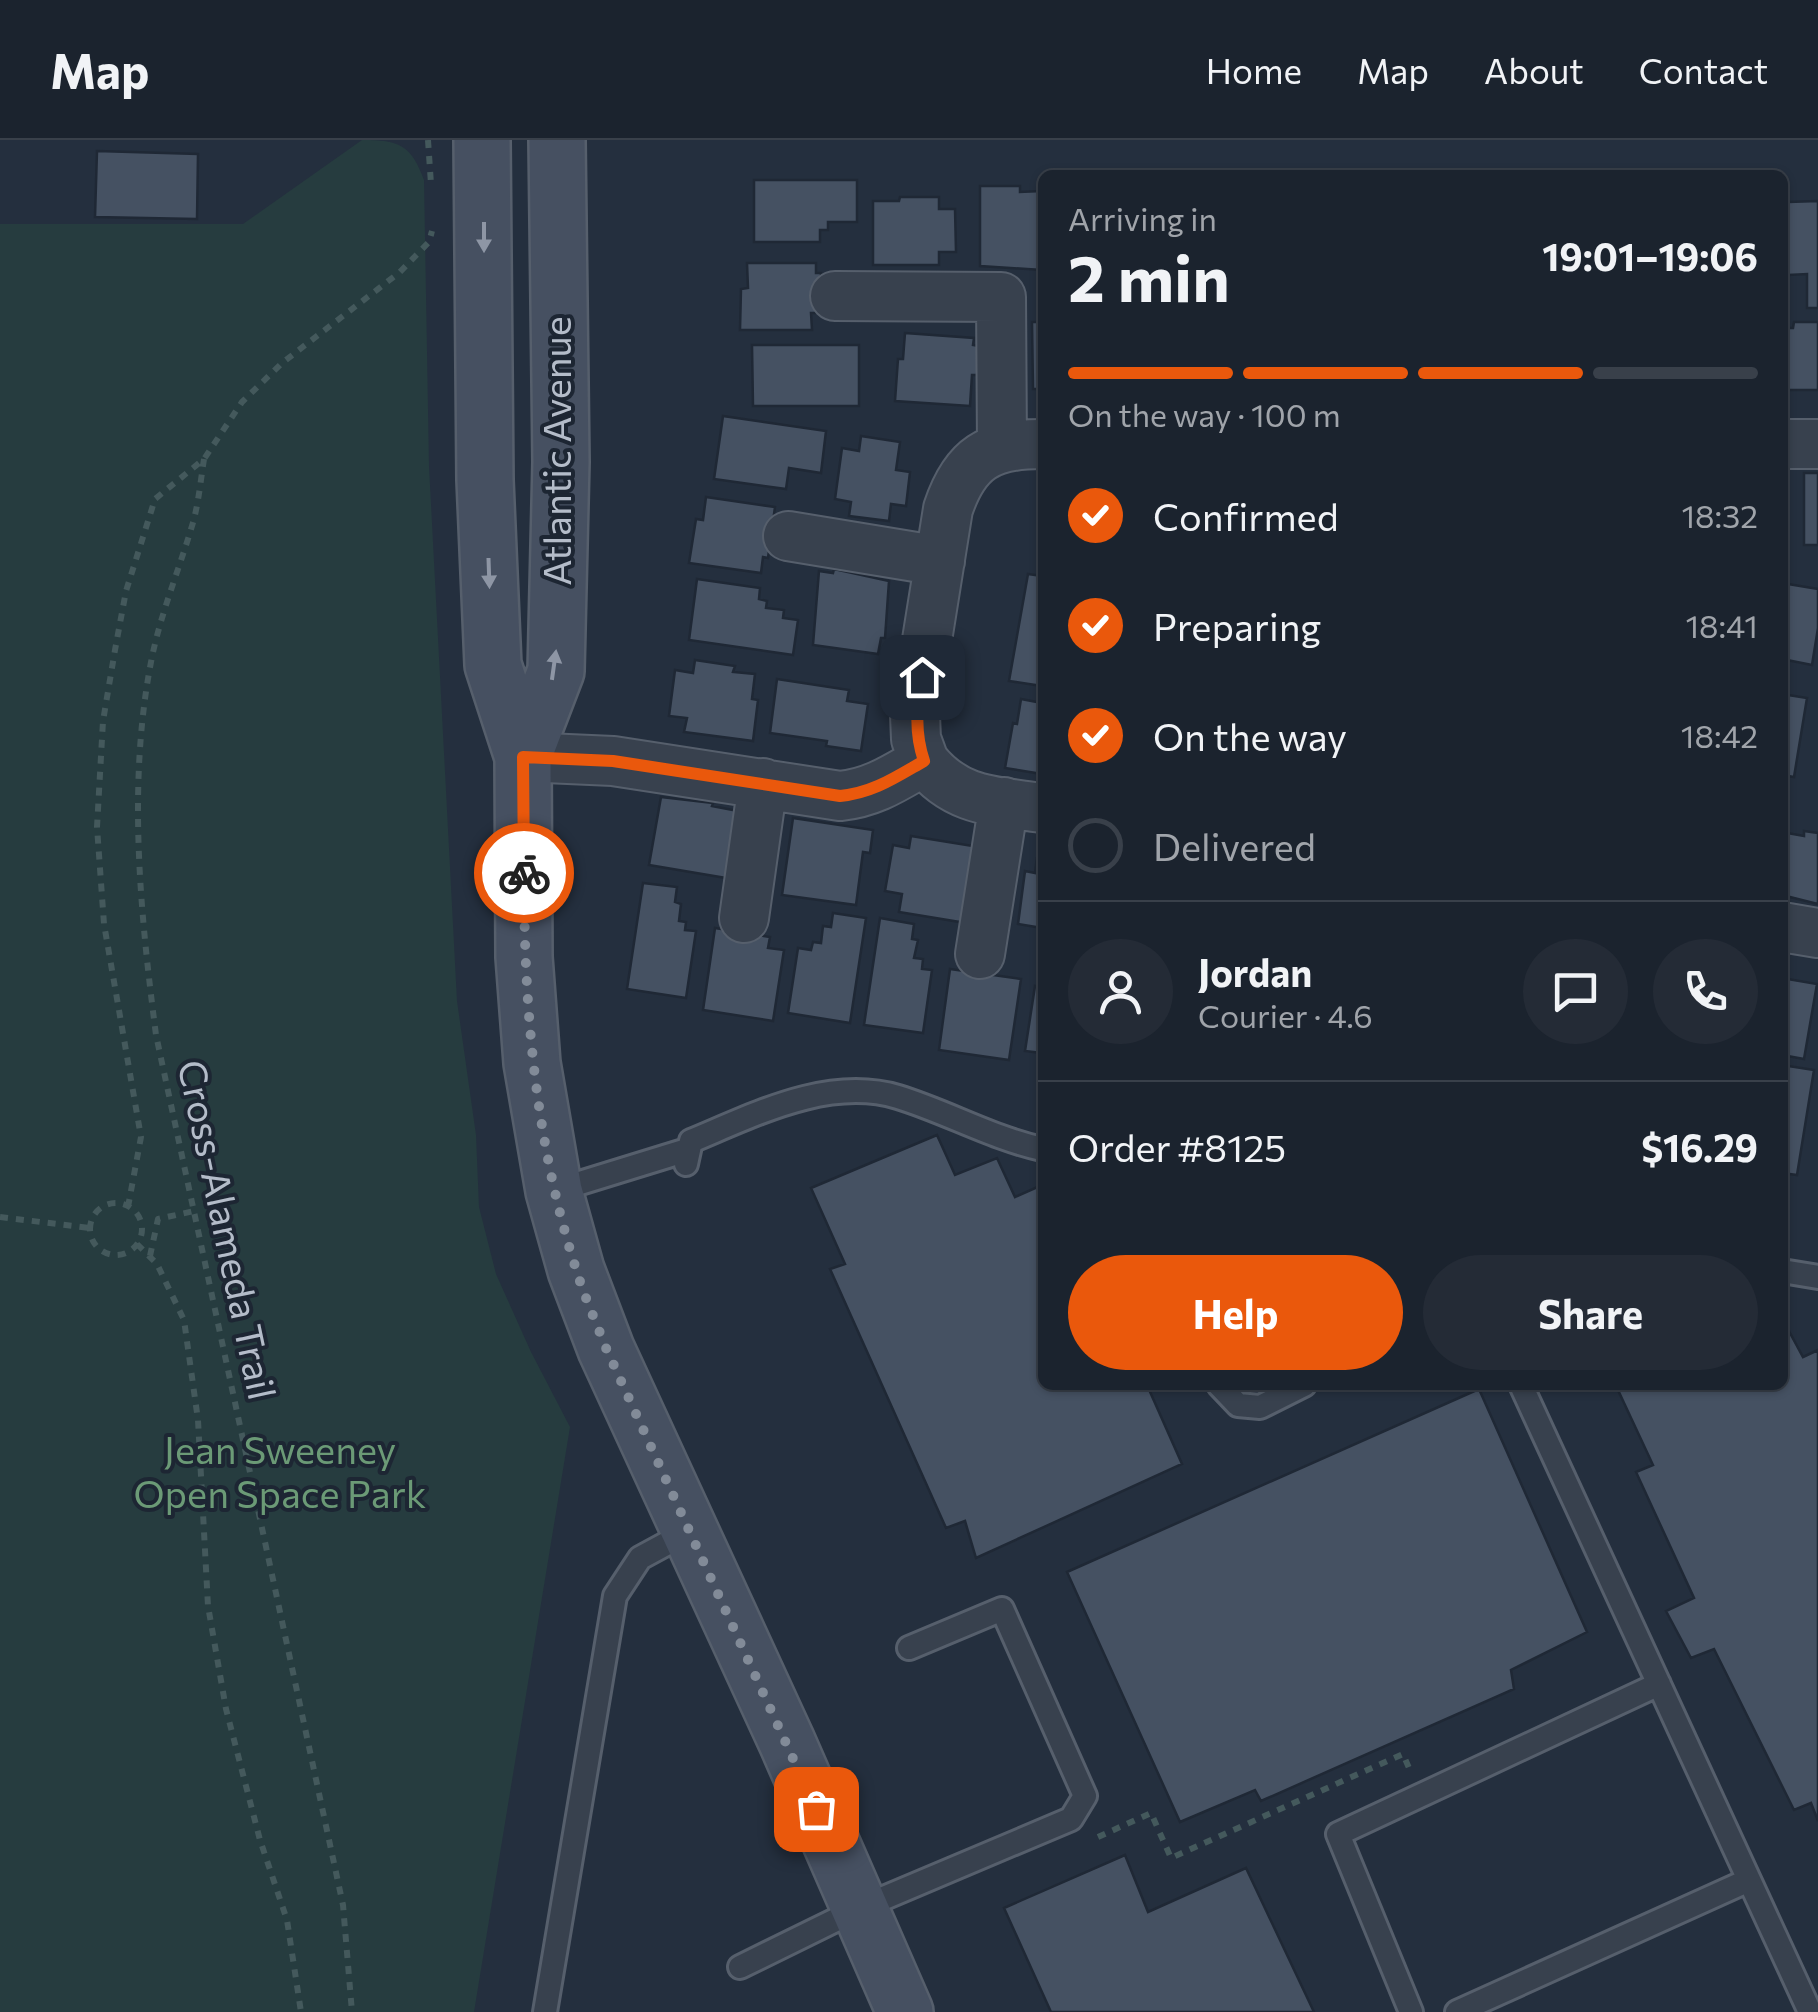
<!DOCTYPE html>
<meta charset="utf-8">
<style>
:root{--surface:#1b232e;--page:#242b36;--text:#f1f3f6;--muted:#a0a4aa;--line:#39404a;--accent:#ea580c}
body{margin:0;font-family:Commissioner,sans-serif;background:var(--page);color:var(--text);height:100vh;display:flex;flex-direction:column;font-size:38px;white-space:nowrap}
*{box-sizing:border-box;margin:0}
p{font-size:32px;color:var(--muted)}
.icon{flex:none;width:55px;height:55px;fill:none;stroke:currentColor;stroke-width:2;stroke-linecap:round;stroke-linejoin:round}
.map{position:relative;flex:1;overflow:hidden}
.drawer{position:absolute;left:1038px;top:30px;width:750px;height:1220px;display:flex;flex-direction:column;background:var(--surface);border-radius:15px;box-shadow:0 2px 8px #0004,0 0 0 2px var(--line)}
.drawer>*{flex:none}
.pin{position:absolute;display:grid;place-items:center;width:85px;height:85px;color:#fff;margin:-42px;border-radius:20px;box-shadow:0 5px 15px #0006}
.courier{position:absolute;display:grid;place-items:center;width:100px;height:100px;margin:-50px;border:8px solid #ea580c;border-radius:50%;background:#fff;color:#222;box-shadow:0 2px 12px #0007}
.summary em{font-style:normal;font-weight:700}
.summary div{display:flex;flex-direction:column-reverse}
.summary{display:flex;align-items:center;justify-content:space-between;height:170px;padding:0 30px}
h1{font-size:65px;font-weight:700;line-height:75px}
.bar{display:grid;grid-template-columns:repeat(4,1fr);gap:15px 10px;align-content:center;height:120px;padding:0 30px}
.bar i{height:12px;border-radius:8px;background:var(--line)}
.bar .active{background:var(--accent)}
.bar p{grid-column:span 4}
.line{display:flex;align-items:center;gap:25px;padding:0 30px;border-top:2px solid var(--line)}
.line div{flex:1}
.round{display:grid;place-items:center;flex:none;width:105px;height:105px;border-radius:52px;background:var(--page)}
ol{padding:0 30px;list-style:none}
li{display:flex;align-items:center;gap:30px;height:110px}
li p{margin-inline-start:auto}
li .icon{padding:10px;border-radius:50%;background:var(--accent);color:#fff;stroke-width:4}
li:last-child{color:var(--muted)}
li i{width:55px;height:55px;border:5px solid var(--line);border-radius:50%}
.button{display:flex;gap:20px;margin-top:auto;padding:20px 30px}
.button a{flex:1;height:115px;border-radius:60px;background:var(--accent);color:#fff;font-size:40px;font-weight:700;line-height:115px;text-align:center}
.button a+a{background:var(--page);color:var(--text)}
header{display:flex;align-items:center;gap:60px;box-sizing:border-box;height:140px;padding:0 50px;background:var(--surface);border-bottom:2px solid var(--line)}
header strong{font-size:48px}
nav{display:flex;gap:55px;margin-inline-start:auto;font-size:35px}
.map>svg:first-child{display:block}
.green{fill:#263c3f}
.building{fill:#455162;stroke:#1f2835;stroke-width:2.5}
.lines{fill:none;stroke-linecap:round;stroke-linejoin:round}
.lane-casing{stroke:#565f6c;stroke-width:28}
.street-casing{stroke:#565f6c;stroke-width:52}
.secondary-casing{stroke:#565f6c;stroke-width:60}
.path{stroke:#44595c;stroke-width:6;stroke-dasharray:8 8;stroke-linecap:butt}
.lane{stroke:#38414e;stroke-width:22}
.street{stroke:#38414e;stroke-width:48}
.secondary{stroke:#465061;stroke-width:55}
.oneway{fill:#8e96a5}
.done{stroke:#828b98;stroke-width:10;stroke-dasharray:0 18}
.route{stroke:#ea580c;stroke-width:12}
.labels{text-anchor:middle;stroke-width:8;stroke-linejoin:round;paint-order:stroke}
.street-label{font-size:38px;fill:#b4bcc9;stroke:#1d2633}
.park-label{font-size:38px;fill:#6b9a76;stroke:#1d2633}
</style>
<header>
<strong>Map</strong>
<nav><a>Home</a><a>Map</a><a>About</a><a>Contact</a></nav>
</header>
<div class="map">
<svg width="1818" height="1872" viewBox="0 0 1818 1872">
<rect width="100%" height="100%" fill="#242f3e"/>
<path class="green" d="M362,0C400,0 411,5 424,40L429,326L457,861L476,995L479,1067L496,1134L531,1212L570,1287L474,1872H0V84H243Z"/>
<path class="building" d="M97,11L198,14L197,79L95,77Z
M754,40H857V82H828V90H820V102H754Z
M980,46H1020V52L1042,51V130L980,126Z
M900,57H939V69H955L956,112H939V125H873V61H899Z
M1818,61V168H1807V134L1788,135V62Z
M747,123H816V133H821V158H816V173H811L812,190H740L741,149L748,148Z
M1032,182H1042V249H1033Z
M1794,182H1818V250H1782V188H1793Z
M905,193L974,198L973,205L979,206L977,235H972L970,266L895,261L898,219H903Z
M752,205H859V266H753Z
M723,276L826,291L821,333L789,328L786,349L714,339Z
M861,296L900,302L896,330L910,332L906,366L891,364L889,381L849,376L851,362L835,359L842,308L859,311Z
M1804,333H1818V405H1804Z
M706,357L775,367L768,418L763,417L761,433L689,423L696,379L703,380Z
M834,429L889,441L885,498H881L878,514L813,505L819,431L833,433Z
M1028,434L1042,436V546L1009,541Z
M697,439L760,448L759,459L767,461L766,468L784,470L783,478L798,480L793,515L689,500Z
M1782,443L1818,449V488L1812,525L1782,519Z
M695,520L735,526L733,532L755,534L752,559L758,560L753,601L684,592L687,578L669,576L675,530L693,533Z
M777,539L849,550L847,561L868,564L861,611L826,606L827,601L770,593Z
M1782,554L1807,558L1794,637L1782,635Z
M1021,559L1042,563V634L1005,628L1013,583L1017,584Z
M661,657L713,663L712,666L738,671L726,738L649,725Z
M793,678L873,690L870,713L863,712L856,765L782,755Z
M1804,691L1818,693V764L1782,755V692L1804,696Z
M911,696L979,707L966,783L899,772L902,754L885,751L893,705L909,708Z
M1037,718H1042V788L1018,784L1025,731L1035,733Z
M643,743L677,747L675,762L681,764L679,781L686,782L685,790L696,791L686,858L627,849Z
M833,773L866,778L850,883L788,873L798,808L811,810L813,802L821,803L823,786L831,787Z
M880,778L914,784L912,799L918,800L914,818L923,819L922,829L932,830L923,893L864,885Z
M715,788L770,797L768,808L784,810L773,881L703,870Z
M950,829L1021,839L1009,920L939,910Z
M1782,838L1817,844L1804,919L1782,915Z
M1035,846L1042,847V913L1025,911Z
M1782,925L1814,930L1797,1035L1782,1033Z
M937,995L955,1035L997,1018L1015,1057L1042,1045V1245H1147L1182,1324L976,1418L965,1381L946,1388L830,1129L845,1124L811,1048Z
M1783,1180L1803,1217L1818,1210V1681L1811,1663L1794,1670L1714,1509L1691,1518L1666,1471L1694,1458L1636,1332L1653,1325L1618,1250L1628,1245H1782Z
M1479,1249L1587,1492L1511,1530L1514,1549L1261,1661L1255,1650L1180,1682L1067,1432Z
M1125,1715L1148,1772L1246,1728L1314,1872H1051L1004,1768Z"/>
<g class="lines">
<defs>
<path id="lane" d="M686,1024L691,1001C754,975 828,936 898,957C947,972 992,998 1042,1009
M554,1051L687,1010
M1782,1131L1818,1137
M1219,1245L1238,1265L1260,1267L1304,1245
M1521,1245L1810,1872
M740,1827L858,1769L1071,1679L1085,1656L1002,1469L909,1508
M545,1872L615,1456L640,1418L688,1392
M1411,1872L1338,1694L1659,1544
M1457,1872L1749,1740"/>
<path id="street" d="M835,156L1001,157L1002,307
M1782,304H1818
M788,396L940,421
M523,617L613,621L840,656C873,653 896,637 924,621C956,662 994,661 1042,668
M924,621L916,599L915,575L948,369C965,318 989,304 1042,304
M744,778L763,643
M1782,787L1818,793
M980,814L1004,662"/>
<path id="secondary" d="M482,0L485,340L493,525L523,617L524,817L532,923L554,1051L576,1130L606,1209L787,1602L905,1872
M523,617L556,531L561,322L557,0"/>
</defs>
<use href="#lane" class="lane-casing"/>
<use href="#street" class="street-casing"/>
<use href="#secondary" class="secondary-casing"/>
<path class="path" d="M428,0L431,44
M204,319C201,338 199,359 194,379C181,425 162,469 152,517C127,641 140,771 156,895L343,1765L352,1872
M90 1089a26 26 0 1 1 52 0a26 26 0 1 1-52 0Z
M128,1067L141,997L104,784L97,687L103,581L115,510L126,451L155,359L204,319L242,262L282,223L400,132L429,102L432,91
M0,1077L90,1088
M137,1104L157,1124L184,1180L198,1280L208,1466L226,1569L260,1700L287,1780L301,1872
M150,1116L158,1079L194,1071
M1098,1697L1151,1673L1171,1718L1403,1614L1409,1628"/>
<use href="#lane" class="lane"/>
<use href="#street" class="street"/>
<use href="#secondary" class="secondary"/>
</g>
<defs><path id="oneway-solid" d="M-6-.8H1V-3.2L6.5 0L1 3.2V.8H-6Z" transform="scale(2.5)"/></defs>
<g class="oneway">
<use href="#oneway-solid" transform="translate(484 97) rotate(90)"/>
<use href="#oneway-solid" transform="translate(489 433) rotate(88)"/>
<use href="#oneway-solid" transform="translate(554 525) rotate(-82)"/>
</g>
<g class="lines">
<path class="done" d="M524,733C524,867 535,1001 576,1129C584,1156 596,1182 606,1208L816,1669"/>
<path class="route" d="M524,733L523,617L613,621L840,656C873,653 896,637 924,621C914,591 917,567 922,537"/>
</g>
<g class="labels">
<g class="street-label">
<text transform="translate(558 311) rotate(-90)" y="13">Atlantic Avenue</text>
<text transform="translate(226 1090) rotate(78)" y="13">Cross-Alameda Trail</text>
</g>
<g class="park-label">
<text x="280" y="1324">Jean Sweeney<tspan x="280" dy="44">Open Space Park</tspan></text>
</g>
</g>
</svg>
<div class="pin" style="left:816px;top:1669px;background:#ea580c"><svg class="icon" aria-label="bag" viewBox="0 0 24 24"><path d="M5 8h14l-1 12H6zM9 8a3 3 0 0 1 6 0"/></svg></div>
<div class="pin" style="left:922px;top:537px;background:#1f2937"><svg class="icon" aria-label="home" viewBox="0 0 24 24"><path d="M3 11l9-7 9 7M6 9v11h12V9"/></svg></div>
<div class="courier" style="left:524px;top:733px"><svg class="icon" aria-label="bike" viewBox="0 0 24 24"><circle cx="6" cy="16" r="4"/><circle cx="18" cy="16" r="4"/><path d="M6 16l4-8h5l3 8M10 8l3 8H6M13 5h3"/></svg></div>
<section class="drawer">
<div class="summary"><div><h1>2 min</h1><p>Arriving in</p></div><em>19:01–19:06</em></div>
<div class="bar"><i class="active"></i><i class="active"></i><i class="active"></i><i></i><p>On the way · 100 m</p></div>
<ol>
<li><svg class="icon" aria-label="check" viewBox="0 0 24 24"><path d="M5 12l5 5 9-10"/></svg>Confirmed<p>18:32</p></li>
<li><svg class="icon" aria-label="check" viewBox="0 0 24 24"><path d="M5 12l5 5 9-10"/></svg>Preparing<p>18:41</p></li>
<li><svg class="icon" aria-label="check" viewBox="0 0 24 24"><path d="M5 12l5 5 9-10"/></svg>On the way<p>18:42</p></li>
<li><i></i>Delivered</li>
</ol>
<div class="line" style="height:180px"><a class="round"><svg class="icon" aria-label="person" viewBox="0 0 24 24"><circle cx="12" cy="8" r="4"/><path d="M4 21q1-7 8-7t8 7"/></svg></a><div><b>Jordan</b><p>Courier · 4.6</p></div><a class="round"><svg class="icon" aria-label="chat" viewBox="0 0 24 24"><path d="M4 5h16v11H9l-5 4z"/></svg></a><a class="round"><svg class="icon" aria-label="phone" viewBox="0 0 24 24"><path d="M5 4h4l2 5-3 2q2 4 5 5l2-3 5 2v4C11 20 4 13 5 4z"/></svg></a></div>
<div class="line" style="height:130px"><div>Order #8125</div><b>$16.29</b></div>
<div class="button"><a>Help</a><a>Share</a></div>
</section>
</div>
